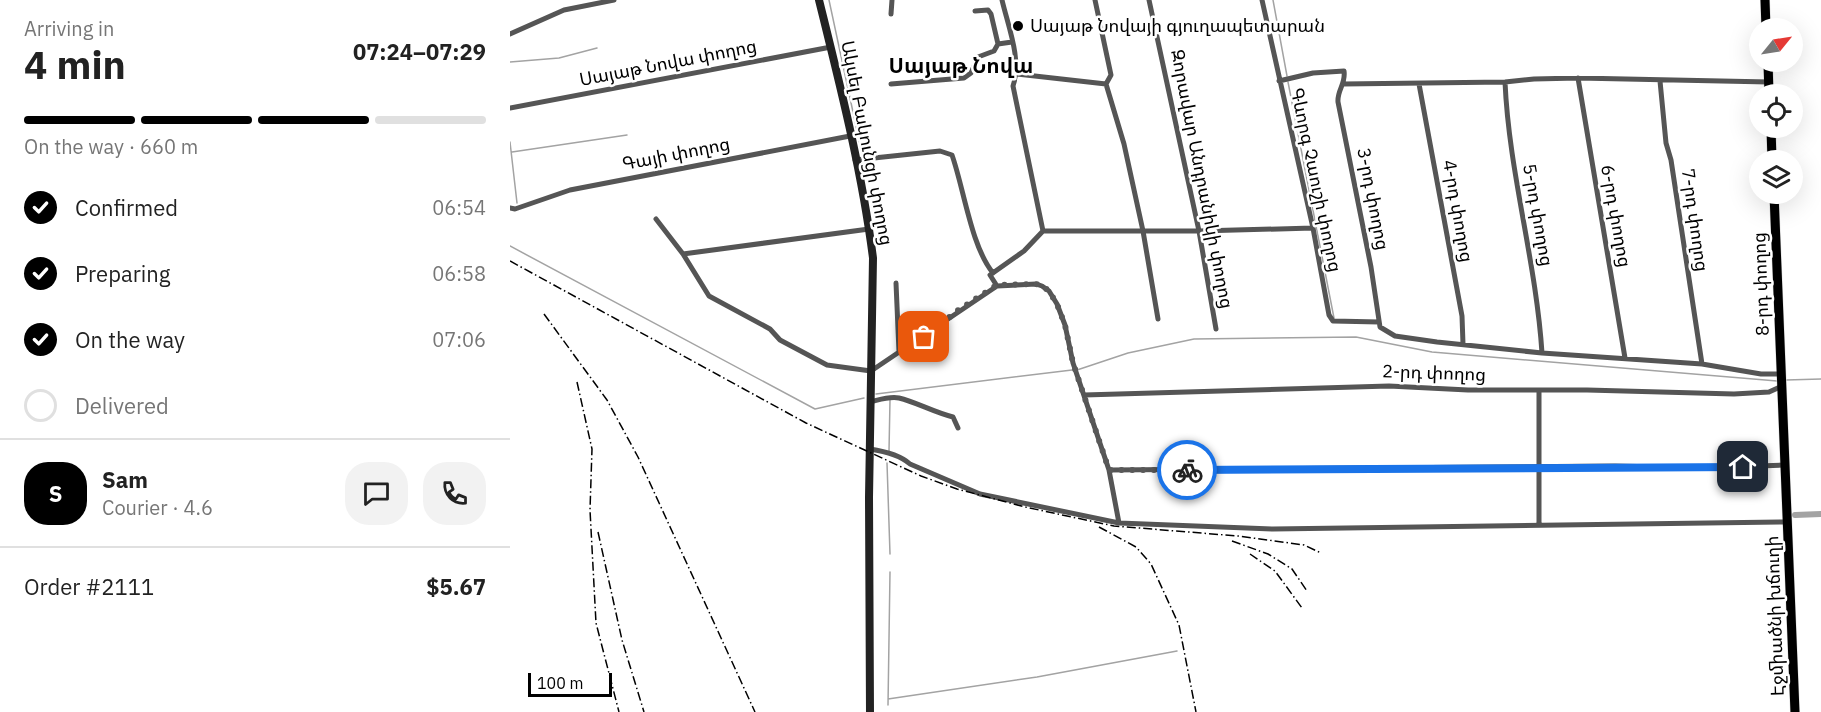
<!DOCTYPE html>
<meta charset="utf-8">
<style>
:root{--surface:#fff;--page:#f2f2f2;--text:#222;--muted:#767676;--line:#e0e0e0;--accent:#000}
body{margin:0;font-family:"IBM Plex Sans","Noto Sans Armenian",sans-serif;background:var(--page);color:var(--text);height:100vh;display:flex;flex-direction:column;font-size:22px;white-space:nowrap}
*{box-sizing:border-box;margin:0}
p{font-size:20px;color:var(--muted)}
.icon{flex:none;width:33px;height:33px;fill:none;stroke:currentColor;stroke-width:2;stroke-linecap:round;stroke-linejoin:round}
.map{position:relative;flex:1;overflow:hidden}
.details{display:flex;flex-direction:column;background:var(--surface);width:510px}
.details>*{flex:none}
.needle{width:39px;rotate:60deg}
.tools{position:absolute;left:1239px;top:18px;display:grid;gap:12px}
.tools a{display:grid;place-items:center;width:54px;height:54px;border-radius:50%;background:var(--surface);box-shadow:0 6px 24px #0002;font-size:30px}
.scale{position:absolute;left:18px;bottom:15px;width:84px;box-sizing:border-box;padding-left:6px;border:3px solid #000;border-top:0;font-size:16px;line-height:21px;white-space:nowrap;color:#000;-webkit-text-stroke:4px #fff;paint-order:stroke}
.pin{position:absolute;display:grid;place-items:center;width:51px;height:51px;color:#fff;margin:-26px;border-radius:12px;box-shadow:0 3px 9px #0006}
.courier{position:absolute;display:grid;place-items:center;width:60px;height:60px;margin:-30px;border:4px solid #1a73e8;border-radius:50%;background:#fff;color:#222;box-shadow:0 2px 8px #0007}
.overview em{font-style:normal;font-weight:700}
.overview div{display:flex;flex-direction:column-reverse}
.overview{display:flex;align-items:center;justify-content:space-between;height:102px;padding:0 24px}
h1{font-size:39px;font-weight:700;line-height:45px}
.bar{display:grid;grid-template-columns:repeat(4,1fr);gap:9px 6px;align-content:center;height:72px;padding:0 24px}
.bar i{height:8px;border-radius:4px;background:var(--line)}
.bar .on{background:var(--accent)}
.bar p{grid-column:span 4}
.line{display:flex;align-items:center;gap:15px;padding:0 24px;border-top:2px solid var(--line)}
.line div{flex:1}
.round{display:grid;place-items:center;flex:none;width:63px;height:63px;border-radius:24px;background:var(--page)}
ol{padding:0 24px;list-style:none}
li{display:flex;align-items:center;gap:18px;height:66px}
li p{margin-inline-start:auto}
li .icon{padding:6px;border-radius:50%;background:var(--accent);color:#fff;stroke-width:4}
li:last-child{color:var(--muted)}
li i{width:33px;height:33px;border:3px solid var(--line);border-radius:50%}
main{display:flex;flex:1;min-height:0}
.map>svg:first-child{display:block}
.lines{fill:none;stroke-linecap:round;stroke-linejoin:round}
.stream{stroke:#a3a3a3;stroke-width:1.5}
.canal{stroke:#a3a3a3;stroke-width:6}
.primary-casing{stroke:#dbdbdb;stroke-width:10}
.minor{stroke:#555;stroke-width:5}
.secondary{stroke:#222;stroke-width:8}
.primary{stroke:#000;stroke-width:9}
.rail{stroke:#000;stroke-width:1.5;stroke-dasharray:9 3 1.5 3;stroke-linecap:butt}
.done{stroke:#595959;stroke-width:6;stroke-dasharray:0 10.8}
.route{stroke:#1a73e8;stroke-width:8}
.poi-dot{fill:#000;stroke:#fff;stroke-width:2}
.labels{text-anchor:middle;stroke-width:5;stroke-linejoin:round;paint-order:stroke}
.poi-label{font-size:18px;fill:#000;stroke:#fff;text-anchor:start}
.street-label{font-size:18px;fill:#000;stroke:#fff}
.quarter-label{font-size:21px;font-weight:bold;fill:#000;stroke:#fff}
</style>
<main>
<section class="details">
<div class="overview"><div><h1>4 min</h1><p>Arriving in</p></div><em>07:24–07:29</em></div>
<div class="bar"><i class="on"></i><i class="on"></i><i class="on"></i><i></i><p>On the way · 660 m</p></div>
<ol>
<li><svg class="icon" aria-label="check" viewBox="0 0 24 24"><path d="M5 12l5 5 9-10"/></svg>Confirmed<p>06:54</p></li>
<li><svg class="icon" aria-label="check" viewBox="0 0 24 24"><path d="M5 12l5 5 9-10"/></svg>Preparing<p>06:58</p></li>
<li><svg class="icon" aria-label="check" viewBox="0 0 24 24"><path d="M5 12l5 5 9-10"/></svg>On the way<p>07:06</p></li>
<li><i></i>Delivered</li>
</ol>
<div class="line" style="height:108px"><b class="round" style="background:var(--accent);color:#fff">S</b><div><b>Sam</b><p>Courier · 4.6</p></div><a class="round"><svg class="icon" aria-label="chat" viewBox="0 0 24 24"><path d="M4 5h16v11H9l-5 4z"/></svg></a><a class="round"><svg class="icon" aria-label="phone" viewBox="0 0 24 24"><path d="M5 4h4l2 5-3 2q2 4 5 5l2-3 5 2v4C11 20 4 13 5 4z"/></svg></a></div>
<div class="line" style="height:78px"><div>Order #2111</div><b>$5.67</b></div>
</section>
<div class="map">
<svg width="1311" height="712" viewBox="0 0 1311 712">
<rect width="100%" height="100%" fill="#fff"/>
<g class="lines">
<path class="stream" d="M319,0L352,154
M763,0L777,76
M0,62L49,58L87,48
M778,82L824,318
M0,142L7,203
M2,152L117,135
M0,246L305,409L354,398
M567,370L618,353L684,339L846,337L922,352L1267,381
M1276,380L1311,379
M366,394L562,370
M379,451L380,400
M377,463L380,554
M378,699L527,677L667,651
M378,705L380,572"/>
<path class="canal" d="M1285,515L1311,514"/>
<defs>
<path id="primary" d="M1255,0L1256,28
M1258,62L1259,94
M1261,128L1262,160
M1264,194L1285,712"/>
</defs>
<use href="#primary" class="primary-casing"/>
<path class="minor" d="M492,0C498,26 512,60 503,86L533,231
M585,0L601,75L596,84L614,144L633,231L648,319
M639,0L689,231L706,329
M752,0L803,228L819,315L823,321L869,322
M465,11L478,10L481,14L488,44
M381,14L382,0
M0,34L54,10L104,0
M507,74L596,84
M1068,78L1115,358
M769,81L803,73L834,71C836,84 827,90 828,102L861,267L870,327L885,336L927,342L1032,353L1192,364L1251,374H1271
M1150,81L1156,143L1161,160L1192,364
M995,82C999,173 1026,261 1032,353
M381,84L454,78L461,73L468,57L484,51L488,44L502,42
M833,84L995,82L1024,79L1068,78L1259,82
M909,84L952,316L953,344
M0,108L321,47
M345,160L430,151L442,155C454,189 461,246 483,273
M0,208L5,209L60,190L340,136
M146,219L173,254L359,229
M533,231H689L803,228
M173,254L199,296L260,329L270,340L317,365L361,371L487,286L526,284L532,286L539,291L547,304L555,325L563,363L599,470L609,523
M386,283L389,352
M487,286L480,275L514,251L533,231
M574,395L879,386L958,390H1077L1224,394L1259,392L1272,386
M360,402C369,400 379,396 389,398C406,402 423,412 443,417L448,428
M360,449C373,451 390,455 400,464L470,494L609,523L763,529L1277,522
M599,470L1105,466L1192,468L1275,465
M1029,525V390"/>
<path class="secondary" d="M309,0C330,85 352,171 363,258L359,497L360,712"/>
<use href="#primary" class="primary"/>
<path class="rail" d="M0,261L296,423L411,476L447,489L515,507L604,526L728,536L794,545L811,553
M34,314L97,400L128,457L245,712
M67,382L82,449L80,510L86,623L109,712
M589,527L626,547L641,564L669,625L686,712
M88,532L112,640L134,712
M722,541L758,554L782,569L797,591
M740,554L765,571L792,608"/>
</g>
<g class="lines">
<path class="done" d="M414,337L447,311L487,285L526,284L532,286L539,291L547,304L555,325L563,363L599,470H677"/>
<path class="route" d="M677,470L1233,467"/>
</g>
<circle class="poi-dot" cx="508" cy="26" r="6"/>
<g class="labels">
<g class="poi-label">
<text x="520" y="32">Սայաթ Նովայի գյուղապետարան</text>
</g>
<g class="street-label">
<text transform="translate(158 63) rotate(-11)" y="6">Սայաթ Նովա փողոց</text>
<text transform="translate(357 143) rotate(79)" y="6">Ակսել Բակունցի փողոց</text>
<text transform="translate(166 154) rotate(-11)" y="6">Գայի փողոց</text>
<text transform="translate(692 179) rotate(79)" y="6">Զորավար Անդրանիկի փողոց</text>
<text transform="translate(806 180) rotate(78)" y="6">Գևորգ Չաուշի փողոց</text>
<text transform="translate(863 199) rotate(79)" y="6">3-րդ փողոց</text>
<text transform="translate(948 211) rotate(80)" y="6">4-րդ փողոց</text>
<text transform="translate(1028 215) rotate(80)" y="6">5-րդ փողոց</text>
<text transform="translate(1106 216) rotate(80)" y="6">6-րդ փողոց</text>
<text transform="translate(1185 220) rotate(82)" y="6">7-րդ փողոց</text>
<text transform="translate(1251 284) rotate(-92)" y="6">8-րդ փողոց</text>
<text transform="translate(924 373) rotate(2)" y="6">2-րդ փողոց</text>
<text transform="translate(1265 616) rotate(-92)" y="6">Էջմիածնի խճուղի</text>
</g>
<g class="quarter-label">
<text x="451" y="73">Սայաթ Նովա</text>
</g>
</g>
</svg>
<div class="tools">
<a><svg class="needle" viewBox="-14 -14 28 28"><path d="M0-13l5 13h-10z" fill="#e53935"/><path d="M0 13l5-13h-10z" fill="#767676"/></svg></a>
<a><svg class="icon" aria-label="locate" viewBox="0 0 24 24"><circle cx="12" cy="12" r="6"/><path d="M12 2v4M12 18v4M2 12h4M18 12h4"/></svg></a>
<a><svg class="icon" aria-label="layers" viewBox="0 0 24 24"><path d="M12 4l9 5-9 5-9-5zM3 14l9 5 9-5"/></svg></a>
</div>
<div class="scale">100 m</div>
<div class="pin" style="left:414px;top:337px;background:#ea580c"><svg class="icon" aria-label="bag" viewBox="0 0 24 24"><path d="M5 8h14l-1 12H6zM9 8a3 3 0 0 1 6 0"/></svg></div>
<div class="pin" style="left:1233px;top:467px;background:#1f2937"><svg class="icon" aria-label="home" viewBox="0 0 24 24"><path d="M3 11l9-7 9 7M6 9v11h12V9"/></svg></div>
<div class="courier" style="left:677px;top:470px"><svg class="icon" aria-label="bike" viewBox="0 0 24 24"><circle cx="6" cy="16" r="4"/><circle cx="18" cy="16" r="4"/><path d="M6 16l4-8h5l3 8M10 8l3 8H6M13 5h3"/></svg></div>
</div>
</main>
